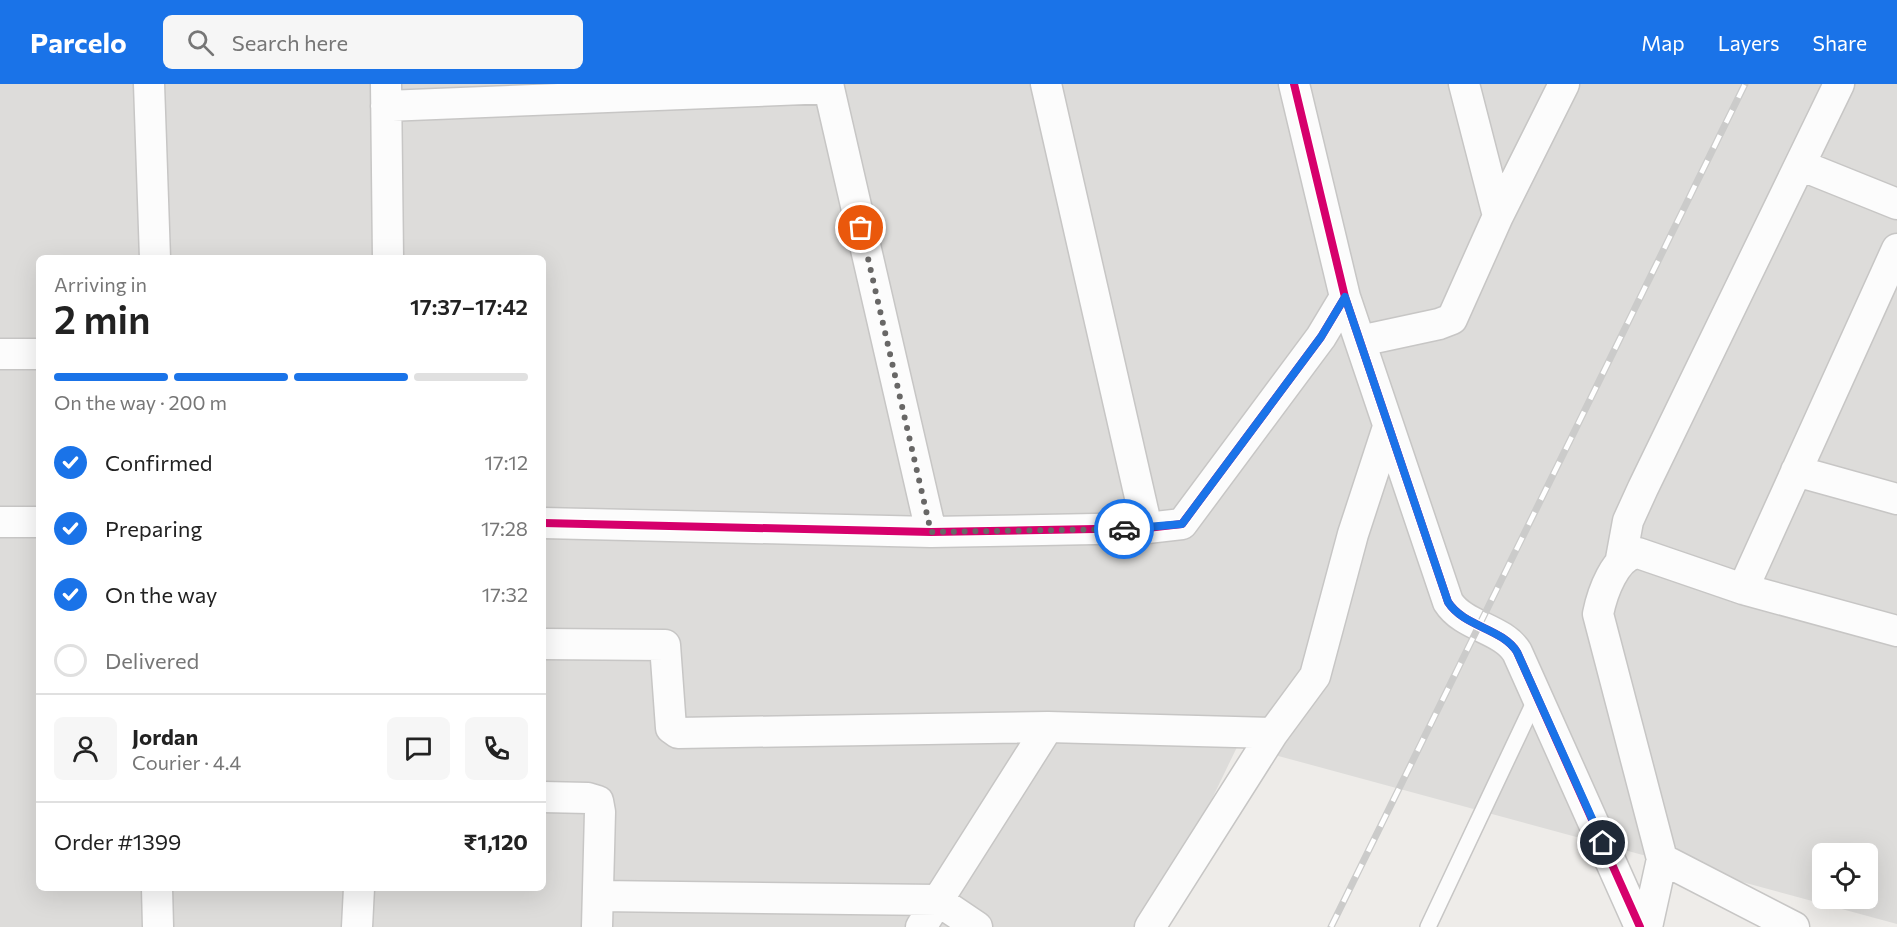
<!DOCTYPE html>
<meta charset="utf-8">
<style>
:root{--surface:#fff;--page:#f6f6f6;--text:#222;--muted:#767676;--line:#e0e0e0;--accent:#1a73e8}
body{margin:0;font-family:Commissioner,sans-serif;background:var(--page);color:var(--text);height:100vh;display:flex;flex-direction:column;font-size:22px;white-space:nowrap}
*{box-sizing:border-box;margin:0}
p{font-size:20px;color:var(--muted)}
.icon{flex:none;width:33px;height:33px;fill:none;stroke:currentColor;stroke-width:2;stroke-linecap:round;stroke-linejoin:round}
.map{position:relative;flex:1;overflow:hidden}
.drawer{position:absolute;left:36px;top:171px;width:510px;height:636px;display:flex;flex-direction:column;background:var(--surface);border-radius:9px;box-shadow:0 6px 24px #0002}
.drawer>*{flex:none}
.tools{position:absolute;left:1812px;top:759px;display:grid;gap:12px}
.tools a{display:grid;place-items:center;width:66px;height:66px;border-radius:9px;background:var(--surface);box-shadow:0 6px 24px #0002;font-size:30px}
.pin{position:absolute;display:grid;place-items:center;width:51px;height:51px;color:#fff;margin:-26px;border:3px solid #fff;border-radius:50%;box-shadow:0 2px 6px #0007}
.courier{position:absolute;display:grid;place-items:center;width:60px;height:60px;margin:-30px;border:4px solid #1a73e8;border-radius:50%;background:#fff;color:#222;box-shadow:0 2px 8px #0007}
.summary em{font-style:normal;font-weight:600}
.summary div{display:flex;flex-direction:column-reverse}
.summary{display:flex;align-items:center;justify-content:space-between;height:102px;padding:0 18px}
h1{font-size:39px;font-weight:600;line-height:45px}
.bar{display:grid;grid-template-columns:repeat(4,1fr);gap:9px 6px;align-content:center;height:72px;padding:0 18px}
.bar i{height:8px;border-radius:4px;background:var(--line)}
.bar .selected{background:var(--accent)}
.bar p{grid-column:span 4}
.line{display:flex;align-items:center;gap:15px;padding:0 18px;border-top:2px solid var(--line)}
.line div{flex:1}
.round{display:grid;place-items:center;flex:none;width:63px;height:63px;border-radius:9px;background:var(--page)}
ol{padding:0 18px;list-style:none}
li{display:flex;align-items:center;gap:18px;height:66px}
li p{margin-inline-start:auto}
li .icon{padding:6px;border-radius:50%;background:var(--accent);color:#fff;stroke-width:4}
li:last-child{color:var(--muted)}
li i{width:33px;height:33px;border:3px solid var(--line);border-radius:50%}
header{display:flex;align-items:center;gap:36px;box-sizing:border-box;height:84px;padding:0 30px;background:var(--accent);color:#fff}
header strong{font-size:28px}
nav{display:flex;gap:33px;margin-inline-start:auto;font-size:21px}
.search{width:420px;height:54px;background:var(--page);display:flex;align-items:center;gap:15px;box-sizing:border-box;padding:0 21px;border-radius:9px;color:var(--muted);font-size:22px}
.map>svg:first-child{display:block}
.residential{fill:#dddcda;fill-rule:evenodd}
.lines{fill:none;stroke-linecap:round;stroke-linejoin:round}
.lane-casing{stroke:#c7c6c5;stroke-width:18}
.street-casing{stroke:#c7c6c5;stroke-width:33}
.lane{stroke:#fcfcfc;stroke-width:15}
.street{stroke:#fcfcfc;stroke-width:30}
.rail-casing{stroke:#cbcbca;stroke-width:7}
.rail{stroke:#fff;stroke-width:4.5;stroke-dasharray:14;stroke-linecap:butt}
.cycleway-casing{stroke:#fff;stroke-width:11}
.cycleway{stroke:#d6006c;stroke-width:8}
.done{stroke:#686766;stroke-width:6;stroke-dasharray:0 10.8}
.route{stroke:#1a73e8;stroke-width:8}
</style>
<header>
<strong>Parcelo</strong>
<div class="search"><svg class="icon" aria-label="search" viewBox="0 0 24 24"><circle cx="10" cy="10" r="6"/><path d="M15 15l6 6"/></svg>Search here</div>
<nav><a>Map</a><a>Layers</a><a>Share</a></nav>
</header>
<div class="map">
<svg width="1897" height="843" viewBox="0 0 1897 843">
<rect width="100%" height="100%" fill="#eeece9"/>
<path class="residential" d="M0,0H1897V840L1238,661L1150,843H0ZM39,174H543V804H39ZM1822,770H1868V814H1822Z"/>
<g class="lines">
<defs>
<path id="lane" d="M1428,843L1537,612"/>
<path id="street" d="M149,0L155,174
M386,0L388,174
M828,0L931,448
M1046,0L1147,444
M1294,0L1345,213L1448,518C1464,543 1502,544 1517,568L1640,843
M1464,0L1498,132
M386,22L829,4
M1800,81L1897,120
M1360,257L1439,240L1452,235L1498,132L1564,0
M0,270H39
M1796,387L1897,415
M0,438H39
M543,439L931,448L1147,444L1182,440L1321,253L1345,213
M1621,475L1628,437L1643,404L1839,0
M1743,505L1897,165
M543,560L665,561L671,644L678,649L1048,643L1273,649
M543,713L588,714L598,717L600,728L597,843
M1662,775L1794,843
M157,804L158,843
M598,812L937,816L977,843
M357,843L359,804
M921,843L1048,643
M1150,843L1273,649L1315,592L1353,450L1388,343
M1647,843L1662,775L1598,530C1602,510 1615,471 1638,469L1743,505L1897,547"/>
</defs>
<use href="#lane" class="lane-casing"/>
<use href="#street" class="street-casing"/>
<use href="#lane" class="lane"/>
<use href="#street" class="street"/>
<defs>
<path id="rail" d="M1331,843L1745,0"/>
</defs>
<use href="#rail" class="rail-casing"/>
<use href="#rail" class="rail"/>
<defs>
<path id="cycleway" d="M1294,0L1345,213L1448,518C1464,543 1502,544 1517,568L1640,843
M543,439L931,448L1147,444L1182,440L1321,253L1345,213"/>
</defs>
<use href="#cycleway" class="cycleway-casing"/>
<use href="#cycleway" class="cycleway"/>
</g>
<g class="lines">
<path class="done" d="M861,144L931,448L1124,445"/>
<path class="route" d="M1124,445L1182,440L1321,253L1345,213L1448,518C1464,543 1502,544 1517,568L1603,759"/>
</g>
</svg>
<div class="tools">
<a><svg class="icon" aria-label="locate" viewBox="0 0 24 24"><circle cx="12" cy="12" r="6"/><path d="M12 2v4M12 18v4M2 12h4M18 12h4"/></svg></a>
</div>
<div class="pin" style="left:861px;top:144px;background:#ea580c"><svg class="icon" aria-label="bag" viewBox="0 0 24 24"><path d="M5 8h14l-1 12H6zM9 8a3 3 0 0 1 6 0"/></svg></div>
<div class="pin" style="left:1603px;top:759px;background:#1f2937"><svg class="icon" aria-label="home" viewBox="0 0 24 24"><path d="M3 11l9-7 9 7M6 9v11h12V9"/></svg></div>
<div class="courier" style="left:1124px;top:445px"><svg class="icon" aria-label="car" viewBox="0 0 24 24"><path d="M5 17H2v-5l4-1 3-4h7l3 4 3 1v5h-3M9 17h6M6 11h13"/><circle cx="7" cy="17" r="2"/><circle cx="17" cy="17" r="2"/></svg></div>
<section class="drawer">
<div class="summary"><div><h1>2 min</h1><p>Arriving in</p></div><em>17:37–17:42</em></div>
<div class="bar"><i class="selected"></i><i class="selected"></i><i class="selected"></i><i></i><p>On the way · 200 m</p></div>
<ol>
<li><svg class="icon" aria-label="check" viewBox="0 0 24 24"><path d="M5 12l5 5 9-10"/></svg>Confirmed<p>17:12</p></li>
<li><svg class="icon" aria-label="check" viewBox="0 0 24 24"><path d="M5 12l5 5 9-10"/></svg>Preparing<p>17:28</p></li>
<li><svg class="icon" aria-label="check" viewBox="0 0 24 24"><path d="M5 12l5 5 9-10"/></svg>On the way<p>17:32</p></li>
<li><i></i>Delivered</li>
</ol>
<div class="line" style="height:108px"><a class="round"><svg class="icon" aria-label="person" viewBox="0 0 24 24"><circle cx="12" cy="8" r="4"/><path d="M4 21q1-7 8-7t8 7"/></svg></a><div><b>Jordan</b><p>Courier · 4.4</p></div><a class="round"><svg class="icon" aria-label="chat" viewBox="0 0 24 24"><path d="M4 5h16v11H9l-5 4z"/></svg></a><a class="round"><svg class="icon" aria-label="phone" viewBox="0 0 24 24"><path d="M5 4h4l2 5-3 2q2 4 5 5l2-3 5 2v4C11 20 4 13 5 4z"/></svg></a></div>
<div class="line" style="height:78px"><div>Order #1399</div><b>₹1,120</b></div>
</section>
</div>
